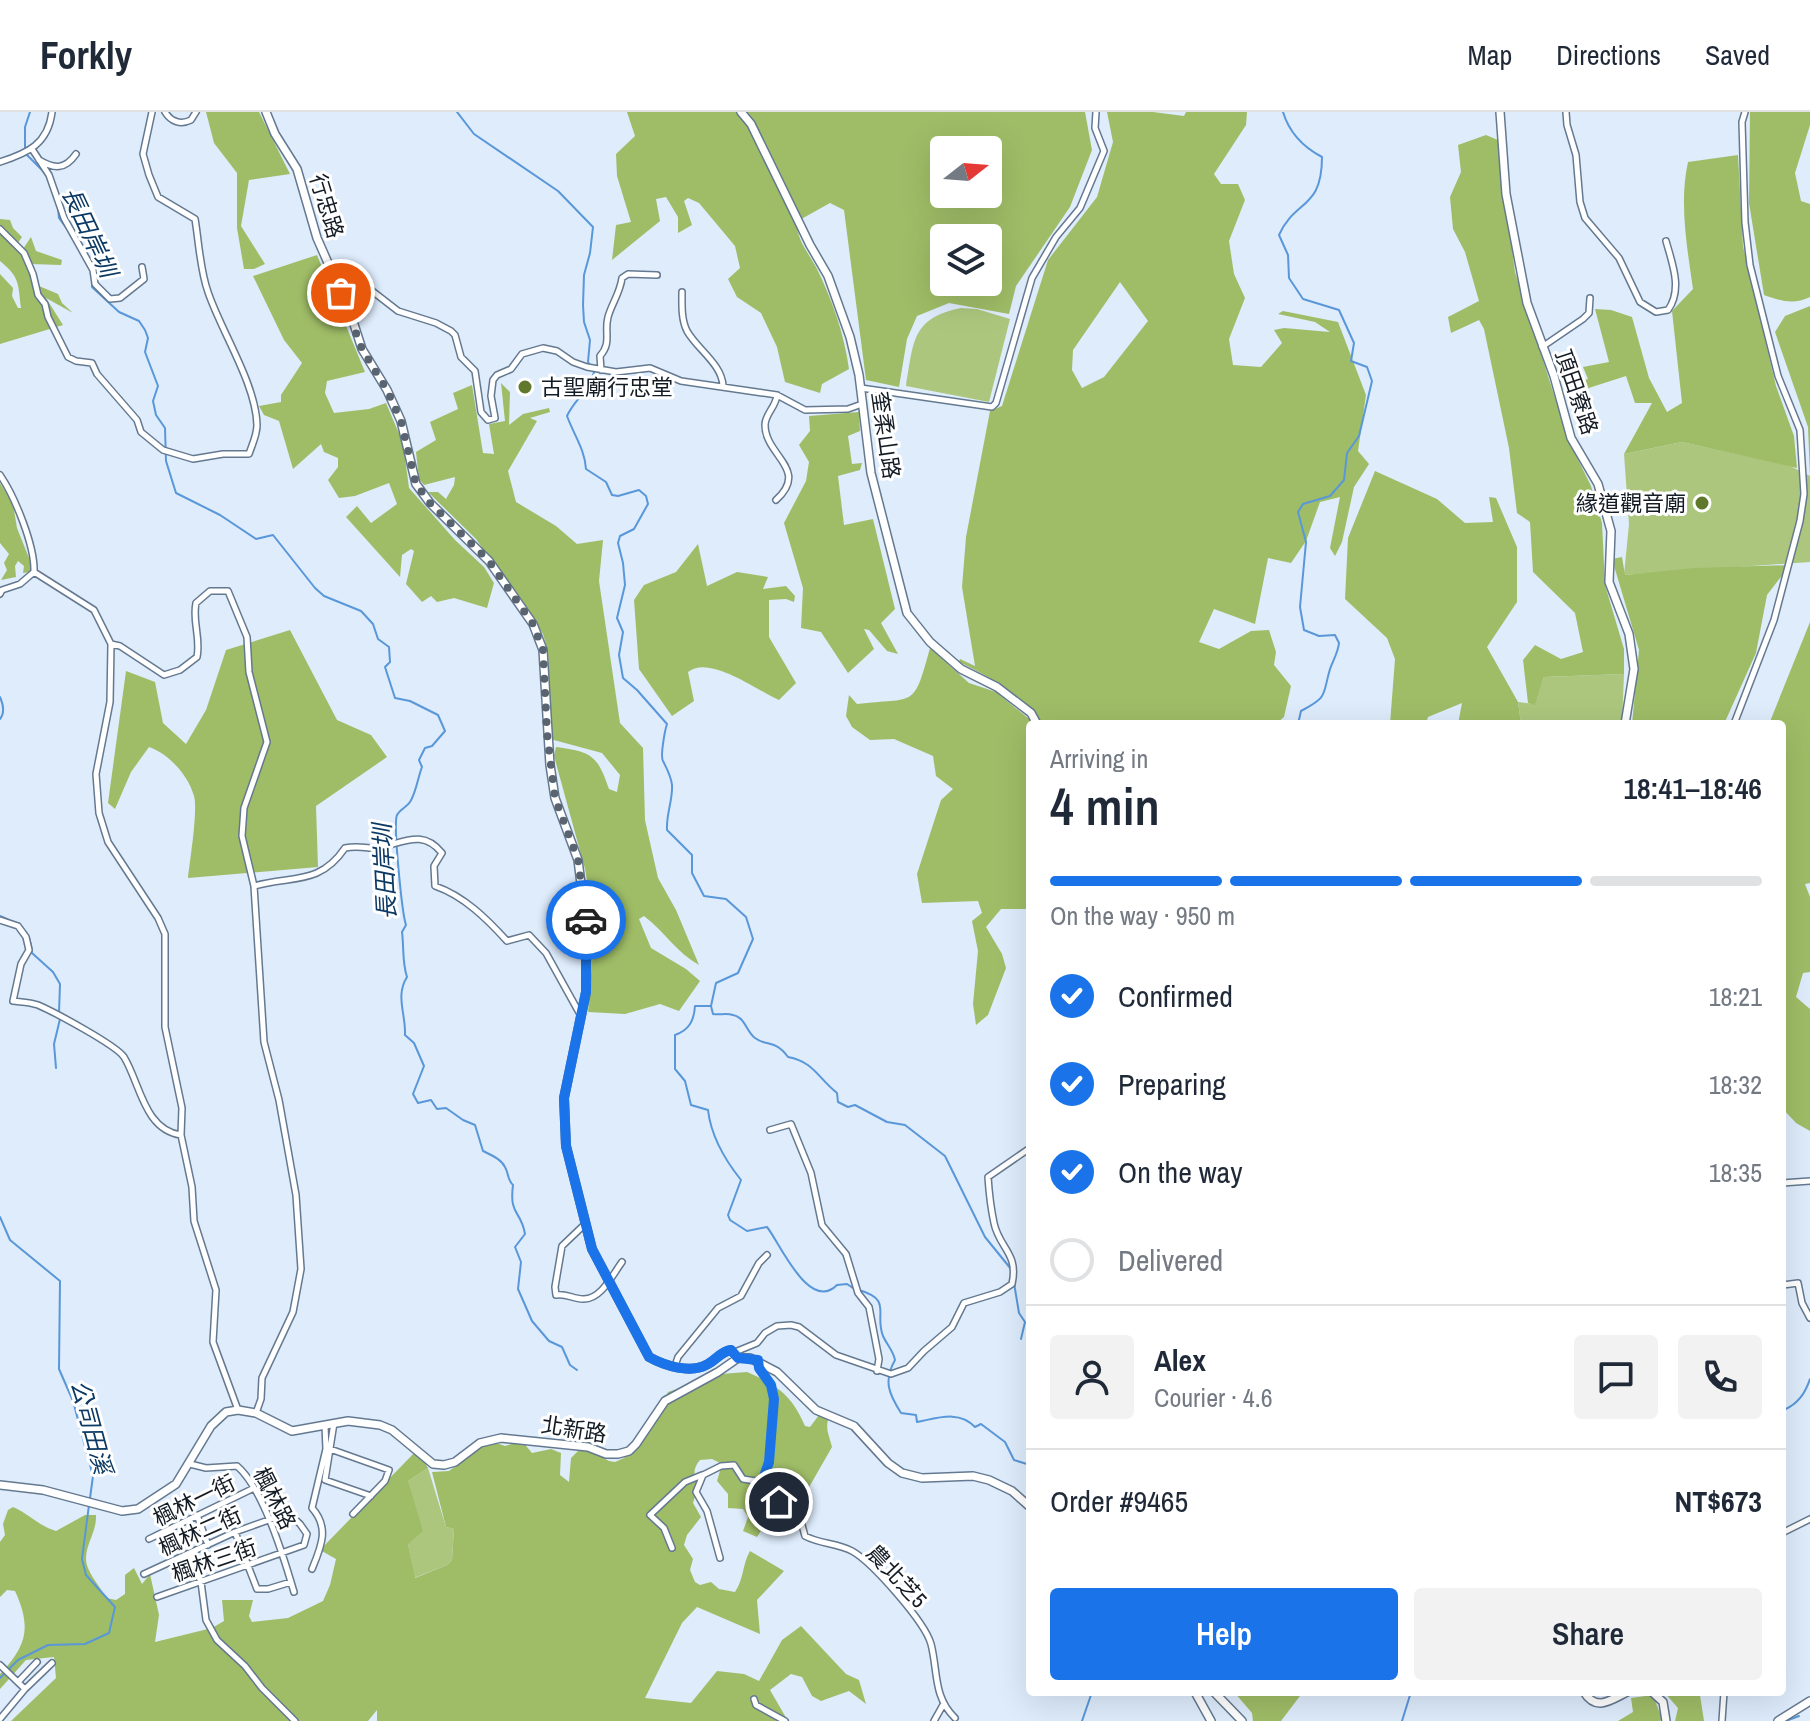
<!DOCTYPE html>
<meta charset="utf-8">
<style>
:root{--surface:#fff;--page:#f2f2f3;--text:#1f2937;--muted:#747a83;--line:#e0e1e3;--accent:#1a73e8}
body{margin:0;font-family:"Archivo Narrow","Noto Sans TC",sans-serif;background:var(--page);color:var(--text);height:100vh;display:flex;flex-direction:column;font-size:30px;white-space:nowrap}
*{box-sizing:border-box;margin:0}
p{font-size:26px;color:var(--muted)}
.icon{flex:none;width:44px;height:44px;fill:none;stroke:currentColor;stroke-width:2;stroke-linecap:round;stroke-linejoin:round}
.map{position:relative;flex:1;overflow:hidden}
.panel{position:absolute;left:1026px;top:608px;width:760px;height:976px;display:flex;flex-direction:column;background:var(--surface);border-radius:8px;box-shadow:0 8px 32px #0002}
.panel>*{flex:none}
.needle{width:52px;rotate:73deg}
.tools{position:absolute;left:930px;top:24px;display:grid;gap:16px}
.tools a{display:grid;place-items:center;width:72px;height:72px;border-radius:8px;background:var(--surface);box-shadow:0 8px 32px #0002;font-size:40px}
.pin{position:absolute;display:grid;place-items:center;width:68px;height:68px;color:#fff;margin:-34px;border:4px solid #fff;border-radius:50%;box-shadow:0 2px 8px #0007}
.courier{position:absolute;display:grid;place-items:center;width:80px;height:80px;margin:-40px;border:6px solid #1a73e8;border-radius:50%;background:#fff;color:#222;box-shadow:0 2px 10px #0007}
.overview em{font-style:normal;font-weight:600}
.overview div{display:flex;flex-direction:column-reverse}
.overview{display:flex;align-items:center;justify-content:space-between;height:136px;padding:0 24px}
h1{font-size:52px;font-weight:600;line-height:60px}
.bar{display:grid;grid-template-columns:repeat(4,1fr);gap:12px 8px;align-content:center;height:96px;padding:0 24px}
.bar i{height:10px;border-radius:6px;background:var(--line)}
.bar .current{background:var(--accent)}
.bar p{grid-column:span 4}
.line{display:flex;align-items:center;gap:20px;padding:0 24px;border-top:2px solid var(--line)}
.line div{flex:1}
.round{display:grid;place-items:center;flex:none;width:84px;height:84px;border-radius:8px;background:var(--page)}
ol{padding:0 24px;list-style:none}
li{display:flex;align-items:center;gap:24px;height:88px}
li p{margin-inline-start:auto}
li .icon{padding:8px;border-radius:50%;background:var(--accent);color:#fff;stroke-width:4}
li:last-child{color:var(--muted)}
li i{width:44px;height:44px;border:4px solid var(--line);border-radius:50%}
.action{display:flex;gap:16px;margin-top:auto;padding:16px 24px}
.action a{flex:1;height:92px;border-radius:8px;background:var(--accent);color:#fff;font-size:32px;font-weight:600;line-height:92px;text-align:center}
.action a+a{background:var(--page);color:var(--text)}
header{display:flex;align-items:center;gap:48px;box-sizing:border-box;height:112px;padding:0 40px;background:var(--surface);border-bottom:2px solid var(--line)}
header strong{font-size:38px}
nav{display:flex;gap:44px;margin-inline-start:auto;font-size:28px}
.map>svg:first-child{display:block}
.green{fill:#acc77d}
.forest{fill:#9fbd67;fill-rule:evenodd}
.lines{fill:none;stroke-linecap:round;stroke-linejoin:round}
.stream{stroke:#5997d9;stroke-width:2}
.street-casing{stroke:#647990;stroke-width:8}
.secondary-casing{stroke:#647990;stroke-width:10}
.street{stroke:#fff;stroke-width:5}
.secondary{stroke:#fff;stroke-width:7}
.done{stroke:#5a6470;stroke-width:8;stroke-dasharray:0 14.4}
.route{stroke:#1a73e8;stroke-width:10}
.poi-dot{fill:#5f782b;stroke:#fff;stroke-width:3}
.labels{text-anchor:middle;stroke-width:6;stroke-linejoin:round;paint-order:stroke}
.street-label{font-size:22px;fill:#131b24;stroke:#fff}
.poi-label{font-size:22px;fill:#131b24;stroke:#fff;text-anchor:start}
.water-label{font-size:24px;font-style:italic;fill:#0c3a64;stroke:#fff}
</style>
<header>
<strong>Forkly</strong>
<nav><a>Map</a><a>Directions</a><a>Saved</a></nav>
</header>
<div class="map">
<svg width="1810" height="1609" viewBox="0 0 1810 1609">
<rect width="100%" height="100%" fill="#deecfc"/>
<path class="green" d="M961,196L977,197L1010,207L989,290L906,274C914,230 911,206 961,196Z
M1682,330L1790,354L1810,364V450L1624,463L1629,412L1624,342Z
M1624,562L1622,612H1521L1518,590L1535,592L1544,565Z
M428,1356L446,1415L454,1417L452,1448L447,1453L414,1466L408,1432V1369Z"/>
<path class="forest" d="M206,0H259L290,62L249,68L241,114L265,152L254,157H244L237,116V61L214,31Z
M627,0H1085L1092,38L1070,95L1016,174L1009,202L949,191L917,204L907,227L899,275L866,268L844,98L830,91L796,110C798,129 807,139 816,155C832,187 844,221 849,257L822,272L820,281L785,270L777,235L761,201L737,185L728,167L740,156L735,134L699,91L688,86L684,89L692,113L678,121V105L666,85L656,87L660,109L612,148L616,113L631,110L617,64L616,42L635,24ZM944,38H988V82H944ZM944,126H988V170H944Z
M1107,0H1153L1184,4L1186,0H1247L1246,13L1214,62L1221,72H1238L1245,88L1229,129L1234,162L1245,186L1229,227L1233,253L1261,255L1282,231L1274,218L1284,216L1330,220L1315,210L1278,202L1283,199L1338,210L1366,283L1358,339L1369,352L1354,375L1342,430L1335,444L1330,436L1340,385L1320,390L1306,429L1291,451L1268,446L1255,512L1214,497L1199,530L1219,537L1251,519L1269,518L1276,540L1274,553L1291,574L1284,605L1276,612H1042C1025,584 988,564 959,550L960,547L975,554L962,475L966,425L990,299L1002,294L1048,148L1097,85L1113,30ZM1120,170L1148,209L1104,265L1082,276L1072,258L1073,238Z
M1750,0H1810V13L1795,61L1801,89L1810,92V185C1794,193 1780,189 1764,183L1749,91Z
M1486,23L1498,28L1515,160L1568,327L1591,374L1602,411L1605,473L1624,537V562L1544,565L1535,593L1528,591L1523,548L1535,533L1561,547L1583,540L1575,501L1533,460L1530,410L1517,401L1509,336L1484,217L1479,208L1451,221L1448,205L1479,189L1465,140L1453,117L1450,85L1461,60L1458,33Z
M1738,43L1743,134L1776,274L1794,324L1797,356L1682,330L1624,342L1652,291H1635L1626,264L1567,283L1561,261L1565,262L1570,273L1588,267L1583,255L1609,250L1595,197L1611,198L1632,205L1649,266L1667,300L1682,291L1672,199L1693,177C1687,135 1679,91 1688,50Z
M0,107L10,108L13,116L22,125L18,131L23,137L31,125L36,139L62,148L61,153L31,152L39,174L58,182L62,191L73,201L46,186L63,213L0,232V162L13,176L12,184L18,196H21C18,172 20,165 0,149Z
M317,143L365,260L327,269L325,281L334,301L369,297L386,291L403,331L409,376L455,428L484,455L494,471L487,496L454,486L437,490L431,484L422,490L406,472L414,439L411,437L402,443L400,465L346,405L357,394L371,411L397,392L389,371L355,384L339,386L328,368L338,355V346L324,340L321,332L293,357L279,309L264,303L259,294L281,290V283L302,251L284,228L253,164Z
M1810,194V365L1808,315L1775,220L1785,204Z
M501,271L510,280L509,313L523,302L549,296L550,300L530,306L537,309L508,359L516,390L556,414L577,432L603,428L599,469L620,611L643,636L645,708L658,766L676,798L699,853C677,841 664,819 644,804L639,807L651,836L686,857L700,869L679,899L660,892L625,902L588,900L595,814L585,757L554,644L556,635C591,640 597,642 609,677L617,680L620,663L602,641L550,627L548,539L543,522L476,427L428,380H438L446,387L454,373L455,365L424,373L419,367L416,340L436,328L430,310L458,297L453,281L472,273L483,341L494,342L489,312L505,309Z
M859,300L860,319L848,324L852,352L862,351L860,358L838,364L844,413L873,407L895,497L881,511L898,542L887,539L869,518L864,517L874,537L848,561L821,520L801,516L803,476L784,411L806,369L809,350L799,333L810,319L809,304Z
M1375,359L1437,387L1465,411L1493,410L1489,385L1496,386L1517,435V490L1487,535L1518,590L1521,612H1458L1462,591L1428,605L1426,612H1390L1395,547L1387,526L1345,487L1348,426Z
M0,371L13,392L17,416L33,456L30,460L23,461L24,454L18,449L15,454L16,465L1,468L7,458L4,451L9,442L0,431Z
M698,432L707,474L737,460L768,465L763,477L786,474L795,484L794,490L786,487L769,488V525L796,571L779,588C758,579 709,542 688,560L694,589L672,604L639,557L634,488L644,473L676,460Z
M1622,445L1625,463L1694,456L1790,453L1767,483L1756,541L1724,612H1632L1639,538L1612,447Z
M1810,510V771L1805,772L1810,785V860L1803,861L1796,885L1810,897V1019L1796,1011L1782,996V612H1769Z
M290,518L337,608L371,623L387,645L316,694L318,755L188,766C190,748 198,698 194,684C188,663 169,642 149,635L131,660L115,697L108,691L126,559L155,570L163,611L186,632L206,598L226,538Z
M930,536L969,571L996,580L1028,606L1032,612L1030,797H1001L986,815L1002,842L1006,856L988,903L976,913L973,892L978,839L972,809L982,801L978,789L922,791L917,762L941,688L953,677L936,664L933,644L894,627L870,628L852,615L846,604L849,583L857,592C916,585 913,598 930,536Z
M747,1260C777,1273 792,1283 805,1314L810,1315L822,1299L827,1298L830,1302C824,1316 829,1322 832,1335L800,1391L790,1393L783,1385L757,1425L743,1419L748,1405L743,1397L728,1396V1382L717,1369L722,1352L712,1347L700,1348C692,1357 694,1364 698,1375L693,1391L701,1405L687,1423L684,1433L693,1447L690,1458L695,1470L700,1473L711,1470L719,1477L735,1480C744,1467 742,1453 750,1439L784,1459L757,1488L760,1522L697,1495L682,1511L645,1586L691,1591L717,1559L744,1562L759,1569L782,1528L801,1514L846,1562L859,1568L866,1592L849,1579L821,1589L812,1584L802,1565L791,1562L770,1578L788,1609H377V1598L368,1609H11L56,1566L54,1545L26,1548L0,1577V1562C28,1533 31,1514 15,1479L7,1478L0,1485V1430L5,1423L3,1412L8,1398L13,1395C29,1402 39,1414 56,1419L85,1403H96C97,1419 86,1431 86,1447C86,1460 101,1475 106,1486L116,1488L125,1482V1463L134,1456L142,1472L150,1462L159,1503L155,1530L212,1516L224,1509L222,1488H253L249,1504L252,1510L288,1506L323,1489L330,1473L336,1447L320,1438L417,1338L428,1356L408,1369L423,1419L408,1432L415,1466L447,1453L452,1448L454,1417L446,1415L432,1360L449,1359L486,1331L491,1329L505,1334L522,1329L532,1341L551,1337L561,1341L560,1363L569,1370L571,1346L582,1335L609,1349L615,1350L624,1346L658,1303L668,1280L721,1262Z
M1234,1580H1303L1281,1609H1253L1252,1601Z
M1664,1580H1697L1700,1583L1704,1609H1675L1678,1596Z
M1653,1583L1662,1607L1660,1609H1618L1633,1600L1631,1586Z"/>
<g class="lines">
<path class="stream" d="M457,0L474,22L558,79L593,115L590,141L584,163L583,193L584,210L590,228L588,250L594,260C590,278 574,288 567,304C574,323 585,338 586,357L606,370L612,383L618,384L639,378L646,384L648,392L634,417L620,424L618,431L623,451L625,473L617,506L623,520L619,543L623,566L637,578L667,612C665,618 660,644 663,649C667,657 671,664 672,673C673,688 666,702 667,718L692,743V761L704,784L726,787L746,805L753,827L738,861L716,871L711,894H695C694,909 689,918 675,923V957L685,969L691,993L708,998C711,1024 725,1048 741,1068L728,1103L730,1108L747,1119L767,1115C780,1131 809,1201 837,1173L847,1172L853,1176
M1283,0C1289,20 1303,35 1322,45C1322,98 1295,87 1279,123L1288,143L1289,166L1303,187L1339,198L1354,231L1351,249L1367,255L1372,269L1359,324L1347,341L1344,368L1330,384L1303,392L1298,400L1306,430L1300,495L1304,518L1319,524L1335,523L1339,531C1338,541 1333,548 1330,557C1322,584 1329,584 1301,599L1298,612
M25,36V15L30,0
M26,42L47,63
M58,96L59,106L70,121
M92,166V175L119,200L139,209L145,218L148,226L145,240L158,274L153,289L156,303L165,316L166,349L176,381L220,403L256,427L273,423L315,476L324,484L361,499L373,512L378,527L389,535L390,550L385,555L395,586L410,589L438,603L445,619L432,634L425,636L419,648L422,655C418,665 416,681 410,690C407,695 400,697 397,703C393,712 402,801 406,813L402,820C404,835 402,850 407,865C395,884 406,902 405,923L414,931L424,954L413,982L418,991L431,988L437,997L446,996L463,1008L475,1013L483,1039C491,1043 501,1047 505,1055C509,1062 507,1067 513,1073C509,1104 521,1098 525,1122L515,1135L521,1150L518,1177L532,1209L549,1229L562,1235L570,1253L577,1258
M0,585C3,592 5,601 0,607
M0,804C20,812 31,819 32,841L53,860L60,872L59,901
M711,894L713,902C720,903 727,901 733,903C745,905 746,919 755,926C767,935 775,927 788,945C814,950 817,965 837,981L838,990L848,995L855,993L887,1010L905,1013L945,1044L985,1125L1011,1157
M56,956L54,932L60,907
M0,1105L10,1128L60,1169L59,1257L73,1289L93,1364L90,1386
M1014,1171L1019,1201L1025,1210L1021,1227
M859,1178C893,1188 874,1201 883,1224C887,1233 893,1238 895,1248C883,1269 889,1282 901,1301L916,1303L917,1310C938,1306 959,1298 975,1315L981,1312L1005,1330L1014,1348L1030,1353
M1782,1316L1784,1298C1799,1291 1805,1281 1810,1267
M0,1566L18,1548L48,1533L85,1532L109,1521L115,1495L86,1463L82,1447L89,1393
M1082,1609L1092,1580
M1402,1609L1411,1580
M1786,1609L1799,1604"/>
<defs>
<path id="street" d="M165,0C171,10 181,13 191,8L196,0
M1566,0L1567,13L1576,43L1580,90L1585,106L1619,146L1640,190L1656,200L1668,198C1683,177 1672,151 1666,129
M32,37L49,63L64,106L93,158L95,172L110,187L120,186L144,167L142,155
M39,48C54,57 65,58 76,42
M0,50C28,41 48,32 52,0
M0,117L24,141L33,162L38,183L45,192L48,205L68,245L76,249L92,251L97,262L137,308L141,320L163,338L193,347L223,342H249C252,333 257,323 257,313C256,272 221,219 208,180C200,158 199,131 195,107L158,85L149,63L143,42L152,0
M330,155L367,175L398,199L436,211L451,219L455,223L461,245L475,259L481,300L488,308L495,306L491,284L493,268L497,263L511,257L522,242L543,236L557,239L573,250L587,255L616,260L650,256L681,269L777,283L805,298L848,297L862,292
M682,180C682,192 681,207 687,219C697,237 722,252 723,274
M1542,235L1583,207L1589,201L1590,186
M601,258L600,244C612,231 604,220 608,205C612,191 620,181 622,166L628,162L657,163
M861,276L992,295L996,291L1032,166L1056,125L1080,96L1104,39L1095,16L1096,0
M0,363C15,385 35,434 34,460L94,498L111,532
M776,388C810,357 765,344 765,313C765,302 776,295 777,283
M0,482L2,478L20,472L34,460
M1734,612L1774,508L1800,409L1804,382L1800,318L1778,264L1750,153L1745,110L1742,10L1745,0
M254,774C292,763 319,774 345,736C355,734 361,735 370,736C397,736 420,713 442,741L434,754L435,774C464,784 487,807 507,829L529,823L546,841L581,904
M0,808L18,814L26,825L29,838L21,852L13,889C21,890 30,890 38,893C54,900 116,933 124,945C140,971 144,1018 181,1023L192,1075L194,1109L216,1178L213,1230L238,1298
M770,1018L791,1012L811,1061L822,1113L846,1142L858,1181L869,1195L879,1247L877,1259
M181,1023L182,996L165,915V822L158,806L108,730L99,701L96,662L110,590L111,532L120,534L164,563L180,558L197,545C201,526 192,509 196,491L210,479H228L247,525L249,560L267,630L244,696L242,724L254,774L264,930L279,988L296,1083L301,1157L293,1200L262,1266L261,1287L256,1301
M1782,1071L1810,1069
M584,1113L562,1134L555,1175L556,1183C566,1181 573,1187 583,1187C601,1188 613,1162 622,1150
M1782,1171L1783,1173L1798,1171L1802,1191L1810,1206
M735,1240L757,1231L765,1221L777,1214L791,1213L799,1215L836,1243L891,1262L908,1256L924,1239L952,1215L964,1191L1000,1180L1012,1172C1019,1141 999,1136 994,1111C991,1097 989,1080 988,1065L1030,1036
M758,1249L759,1256L771,1273L774,1287L769,1350L762,1370L768,1381L800,1406L805,1424C820,1432 837,1431 852,1439C872,1450 925,1510 931,1532C938,1559 933,1585 955,1606
M675,1254L678,1245L718,1196L741,1184L759,1151L767,1143
M334,1311L325,1368L371,1384
M330,1337L389,1358L385,1369L353,1402
M190,1352L206,1356L237,1354C263,1376 284,1446 294,1480
M197,1403L208,1433
M235,1420L257,1477H268L291,1470
M1782,1421L1810,1407
M149,1427L252,1377
M672,1436L664,1416L650,1403L685,1370L702,1363
M189,1442L201,1470L206,1508L217,1528L245,1554L262,1576L295,1609
M720,1446L707,1399L696,1380L703,1363L721,1354L734,1353L743,1367L762,1370
M312,1457C321,1435 330,1416 312,1396L326,1337L325,1314
M144,1462L235,1420L288,1401L300,1412L307,1422L304,1433L157,1485
M0,1553L25,1577L52,1551
M19,1569L37,1550
M754,1587L756,1593L785,1609
M0,1607L25,1577
M934,1609L943,1593
M1722,1609L1724,1580"/>
<path id="secondary" d="M266,0L275,22L297,57L317,126L351,203L362,237L387,278L401,309L416,372L430,391L489,449L533,512L543,538L550,653L555,686L578,748L587,819L586,880L564,986L566,1034L592,1137L649,1245C665,1254 691,1262 708,1252C718,1247 720,1240 731,1238L738,1246
M741,0L751,12L810,133L828,164L850,225L859,263L871,361L907,501L930,530L961,557L997,575L1031,601L1037,612
M1500,0L1506,82L1527,191L1554,264L1571,326L1598,372L1611,419L1609,470L1629,522L1634,557L1625,612
M0,1373L43,1378L122,1399L138,1397L176,1372L211,1314L226,1300L238,1298L256,1301L292,1319L348,1309L380,1313L392,1318L433,1352L444,1353L455,1350L480,1331L501,1326L588,1335L606,1342H618L629,1339L636,1332L665,1289L718,1260L738,1246H750L777,1260L816,1298L854,1314L888,1351L902,1361L922,1366L973,1364L989,1368L1012,1379L1030,1395
M1195,1580L1211,1609
M1214,1580L1242,1609
M1584,1580C1596,1600 1611,1588 1627,1580
M1652,1580L1663,1590L1666,1609
M1778,1609L1810,1589"/>
</defs>
<use href="#street" class="street-casing"/>
<use href="#secondary" class="secondary-casing"/>
<use href="#street" class="street"/>
<use href="#secondary" class="secondary"/>
</g>
<g class="lines">
<path class="done" d="M341,181L362,237L387,278L401,309L416,372L430,391L489,449L533,512L543,538L547,621L555,686L578,748L586,808"/>
<path class="route" d="M586,808V880L564,986L566,1034L592,1137L649,1245C665,1254 691,1262 708,1252C717,1247 720,1240 731,1238L738,1246L758,1248L759,1256L771,1273L774,1287L769,1350L762,1370L768,1381L779,1390"/>
</g>
<g class="poi-dot">
<circle cx="525" cy="275" r="8"/>
<circle cx="1702" cy="391" r="8"/>
</g>
<g class="labels">
<g class="street-label">
<text transform="translate(327 94) rotate(73)" y="8">行忠路</text>
<text transform="translate(1577 280) rotate(71)" y="8">頂田寮路</text>
<text transform="translate(886 323) rotate(82)" y="8">奎柔山路</text>
<text transform="translate(574 1317) rotate(9)" y="8">北新路</text>
<text transform="translate(275 1386) rotate(63)" y="8">楓林路</text>
<text transform="translate(194 1388) rotate(-26)" y="8">楓林一街</text>
<text transform="translate(200 1419) rotate(-24)" y="8">楓林二街</text>
<text transform="translate(214 1448) rotate(-19)" y="8">楓林三街</text>
<text transform="translate(897 1464) rotate(47)" y="8">農北芝5</text>
</g>
<g class="poi-label">
<text x="541" y="283">古聖廟行忠堂</text>
<text x="1686" y="399" text-anchor="end">緣道觀音廟</text>
</g>
<g class="water-label">
<text transform="translate(89 120) rotate(65)" y="8">長田岸圳</text>
<text transform="translate(385 760) rotate(-93)" y="8">長田岸圳</text>
<text transform="translate(91 1315) rotate(75)" y="8">公司田溪</text>
</g>
</g>
</svg>
<div class="tools">
<a><svg class="needle" viewBox="-14 -14 28 28"><path d="M0-13l5 13h-10z" fill="#e53935"/><path d="M0 13l5-13h-10z" fill="#747a83"/></svg></a>
<a><svg class="icon" aria-label="layers" viewBox="0 0 24 24"><path d="M12 4l9 5-9 5-9-5zM3 14l9 5 9-5"/></svg></a>
</div>
<div class="pin" style="left:341px;top:181px;background:#ea580c"><svg class="icon" aria-label="bag" viewBox="0 0 24 24"><path d="M5 8h14l-1 12H6zM9 8a3 3 0 0 1 6 0"/></svg></div>
<div class="pin" style="left:779px;top:1390px;background:#1f2937"><svg class="icon" aria-label="home" viewBox="0 0 24 24"><path d="M3 11l9-7 9 7M6 9v11h12V9"/></svg></div>
<div class="courier" style="left:586px;top:808px"><svg class="icon" aria-label="car" viewBox="0 0 24 24"><path d="M5 17H2v-5l4-1 3-4h7l3 4 3 1v5h-3M9 17h6M6 11h13"/><circle cx="7" cy="17" r="2"/><circle cx="17" cy="17" r="2"/></svg></div>
<section class="panel">
<div class="overview"><div><h1>4 min</h1><p>Arriving in</p></div><em>18:41–18:46</em></div>
<div class="bar"><i class="current"></i><i class="current"></i><i class="current"></i><i></i><p>On the way · 950 m</p></div>
<ol>
<li><svg class="icon" aria-label="check" viewBox="0 0 24 24"><path d="M5 12l5 5 9-10"/></svg>Confirmed<p>18:21</p></li>
<li><svg class="icon" aria-label="check" viewBox="0 0 24 24"><path d="M5 12l5 5 9-10"/></svg>Preparing<p>18:32</p></li>
<li><svg class="icon" aria-label="check" viewBox="0 0 24 24"><path d="M5 12l5 5 9-10"/></svg>On the way<p>18:35</p></li>
<li><i></i>Delivered</li>
</ol>
<div class="line" style="height:144px"><a class="round"><svg class="icon" aria-label="person" viewBox="0 0 24 24"><circle cx="12" cy="8" r="4"/><path d="M4 21q1-7 8-7t8 7"/></svg></a><div><b>Alex</b><p>Courier · 4.6</p></div><a class="round"><svg class="icon" aria-label="chat" viewBox="0 0 24 24"><path d="M4 5h16v11H9l-5 4z"/></svg></a><a class="round"><svg class="icon" aria-label="phone" viewBox="0 0 24 24"><path d="M5 4h4l2 5-3 2q2 4 5 5l2-3 5 2v4C11 20 4 13 5 4z"/></svg></a></div>
<div class="line" style="height:104px"><div>Order #9465</div><b>NT$673</b></div>
<div class="action"><a>Help</a><a>Share</a></div>
</section>
</div>
